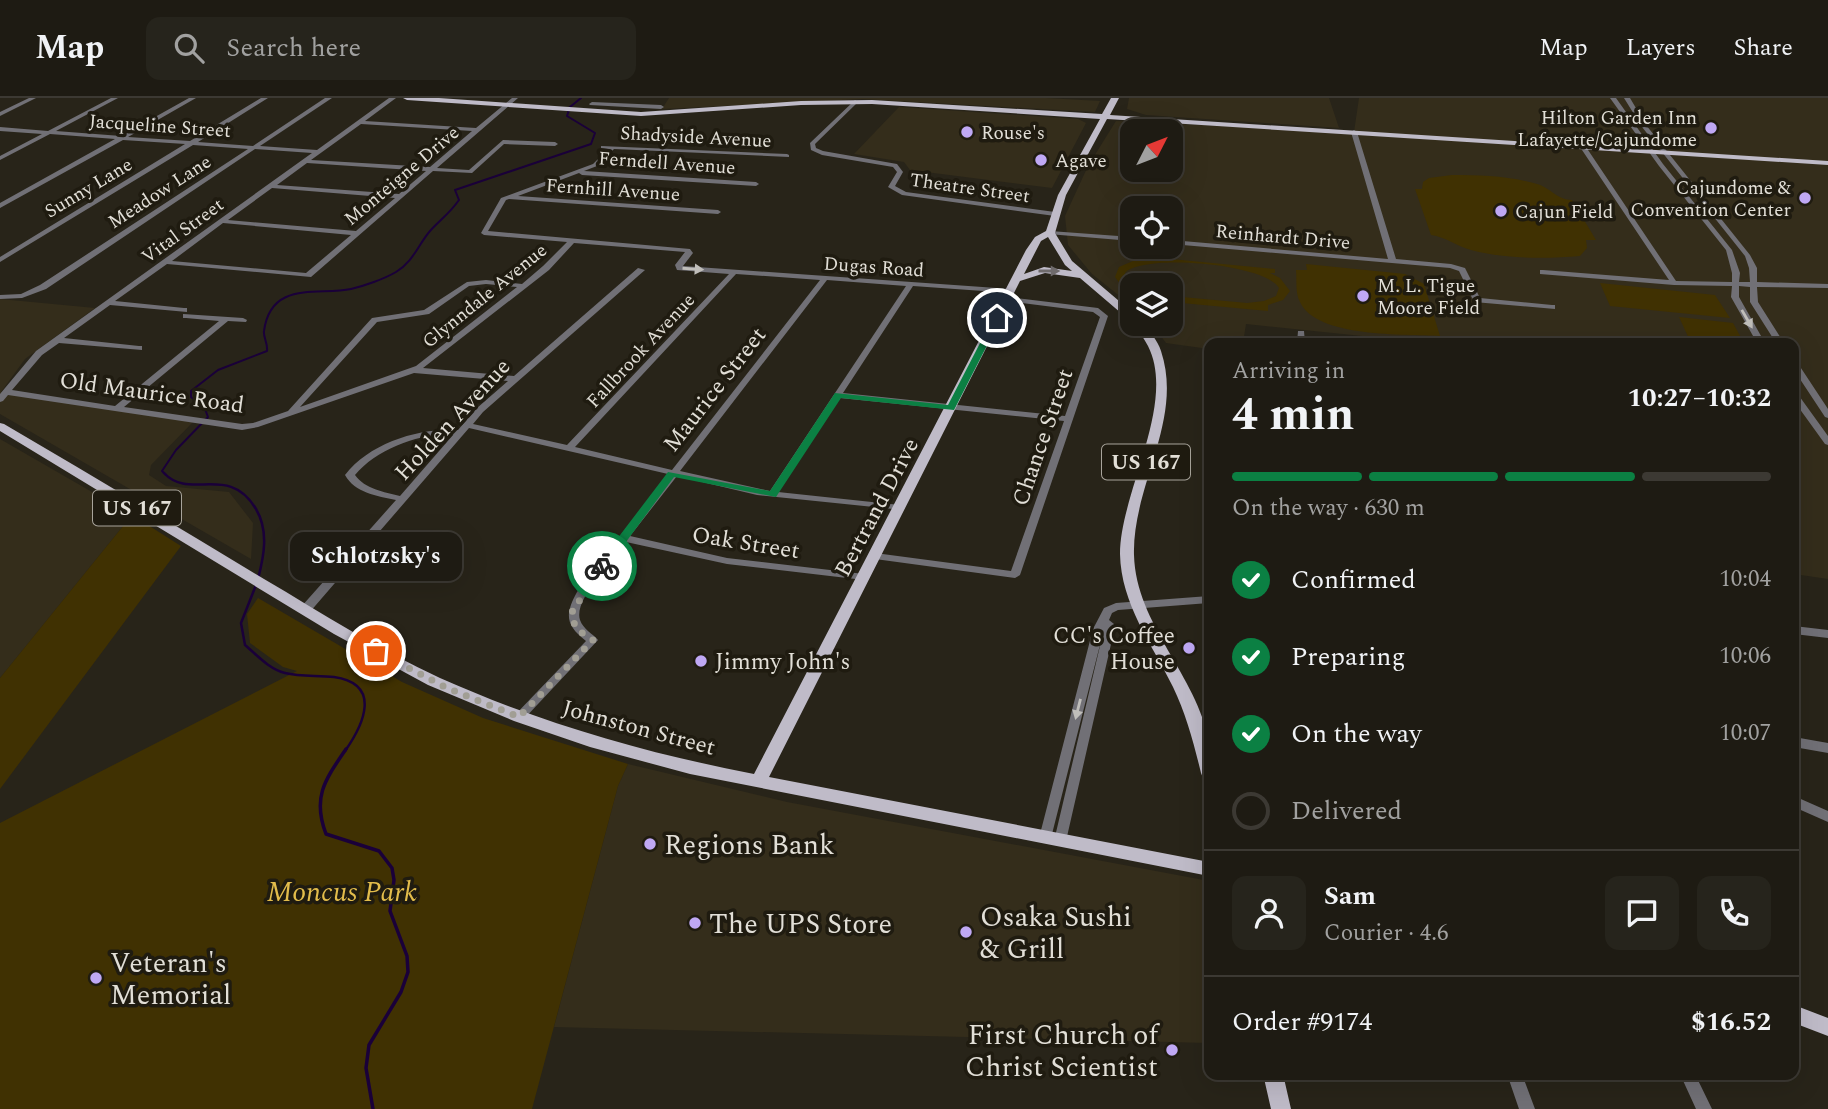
<!DOCTYPE html>
<meta charset="utf-8">
<style>
:root{--surface:#1e1b13;--page:#26241c;--text:#f1f3f6;--muted:#a1a1a0;--line:#3c3933;--accent:#0b8043}
body{margin:0;font-family:Spectral,serif;background:var(--page);color:var(--text);height:100vh;display:flex;flex-direction:column;font-size:26px;white-space:nowrap}
*{box-sizing:border-box;margin:0}
p{font-size:23px;color:var(--muted)}
.icon{flex:none;width:38px;height:38px;fill:none;stroke:currentColor;stroke-width:2;stroke-linecap:round;stroke-linejoin:round}
.map{position:relative;flex:1;overflow:hidden}
.panel{position:absolute;left:1204px;top:240px;width:595px;height:742px;display:flex;flex-direction:column;background:var(--surface);border-radius:14px;box-shadow:0 7px 28px #0002,0 0 0 2px var(--line)}
.panel>*{flex:none}
.needle{width:46px;rotate:48deg}
.fabs{position:absolute;left:1120px;top:21px;display:grid;gap:14px}
.fabs a{display:grid;place-items:center;width:63px;height:63px;border-radius:14px;background:var(--surface);box-shadow:0 7px 28px #0002,0 0 0 2px var(--line);font-size:35px}
.pin{position:absolute;display:grid;place-items:center;width:60px;height:60px;color:#fff;margin:-30px;border:4px solid #fff;border-radius:50%;box-shadow:0 2px 7px #0007}
.courier{position:absolute;display:grid;place-items:center;width:70px;height:70px;margin:-35px;border:5px solid #0b8043;border-radius:50%;background:#fff;color:#222;box-shadow:0 2px 9px #0007}
.bubble{position:absolute;height:49px;border-radius:14px;background:var(--surface);box-shadow:0 7px 28px #0002,0 0 0 2px var(--line);font-size:23px;font-weight:700;line-height:49px;text-align:center}
.headline em{font-style:normal;font-weight:700}
.headline div{display:flex;flex-direction:column-reverse}
.headline{display:flex;align-items:center;justify-content:space-between;height:119px;padding:0 28px}
h1{font-size:46px;font-weight:700;line-height:52px}
.bar{display:grid;grid-template-columns:repeat(4,1fr);gap:10px 7px;align-content:center;height:84px;padding:0 28px}
.bar i{height:9px;border-radius:5px;background:var(--line)}
.bar .active{background:var(--accent)}
.bar p{grid-column:span 4}
.line{display:flex;align-items:center;gap:18px;padding:0 28px;border-top:2px solid var(--line)}
.line div{flex:1}
.round{display:grid;place-items:center;flex:none;width:74px;height:74px;border-radius:14px;background:var(--page)}
ol{padding:0 28px;list-style:none}
li{display:flex;align-items:center;gap:21px;height:77px}
li p{margin-inline-start:auto}
li .icon{padding:7px;border-radius:50%;background:var(--accent);color:#fff;stroke-width:4}
li:last-child{color:var(--muted)}
li i{width:38px;height:38px;border:4px solid var(--line);border-radius:50%}
header{display:flex;align-items:center;gap:42px;box-sizing:border-box;height:98px;padding:0 35px;background:var(--surface);border-bottom:2px solid var(--line)}
header strong{font-size:33px}
nav{display:flex;gap:38px;margin-inline-start:auto;font-size:24px}
.search{width:490px;height:63px;background:var(--page);display:flex;align-items:center;gap:18px;box-sizing:border-box;padding:0 24px;border-radius:14px;color:var(--muted);font-size:26px}
.map>svg:first-child{display:block}
.built{fill:#342d1b;fill-rule:evenodd}
.green{fill:#403102}
.lines{fill:none;stroke-linecap:round;stroke-linejoin:round}
.stream-far2{stroke:#1a0039;stroke-width:2}
.stream-far1{stroke:#1a0039;stroke-width:2.5}
.stream{stroke:#1a0039;stroke-width:3.5}
.minor{fill:#717076;fill-rule:evenodd}
.major{fill:#bfbbc8;fill-rule:evenodd}
.oneway{fill:#c0beba}
.oneway2{fill:#6f6b6c}
.route{fill:#0b8043}
.done{stroke:#a19e94;stroke-width:7;stroke-dasharray:0 12.6}
.poi-dot{fill:#bfa8f4;stroke:#1f1b10;stroke-width:2.5}
.labels{text-anchor:middle;stroke-width:7;stroke-linejoin:round;paint-order:stroke}
.far-poi-label{font-size:19px;fill:#e2dfd7;stroke:#1f1b10;text-anchor:start}
.far-street-label{font-size:19px;fill:#e2dfd7;stroke:#1f1b10}
.shield{fill:#1f1b10;stroke:#a8a49b;stroke-width:2}
.shield-label{font-size:21px;font-weight:bold;fill:#e2dfd7}
.street-label{font-size:23px;fill:#e2dfd7;stroke:#1f1b10}
.poi-label{font-size:23px;fill:#e2dfd7;stroke:#1f1b10;text-anchor:end}
.near-poi-label{font-size:28px;fill:#e2dfd7;stroke:#1f1b10;text-anchor:start}
.near-park-label{font-size:28px;font-style:italic;fill:#e2bc4b;stroke:#1f1b10}
</style>
<header>
<strong>Map</strong>
<div class="search"><svg class="icon" aria-label="search" viewBox="0 0 24 24"><circle cx="10" cy="10" r="6"/><path d="M15 15l6 6"/></svg>Search here</div>
<nav><a>Map</a><a>Layers</a><a>Share</a></nav>
</header>
<div class="map">
<svg width="1828" height="1011" viewBox="0 0 1828 1011">
<rect width="100%" height="100%" fill="#282419"/>
<path class="built" d="M669,0H1046L1100,3L1095,14L862,1L662,11Z
M1129,0H1329L1339,30L1146,17L1127,11Z
M1359,0H1828V481L1794,476V245H1430L1246,226L1243,245H1209V251L1166,245L1152,226H1171V187H1132V208L1092,176L1068,147L1065,118L1088,68L1116,23L1354,34ZM1132,33H1171V72H1132ZM1132,110H1171V149H1132Z
M899,9L1078,21L1086,25L1052,90L910,72L904,64L854,56Z
M0,201L95,210L25,261L1,294L193,324L151,367L149,377L166,388L229,394L253,425L251,461L0,316Z
M0,341L132,417L0,580Z
M628,666L787,704L1209,783V945L554,929L618,688Z"/>
<path class="green" d="M1452,77C1481,77 1510,78 1537,86C1551,90 1557,102 1572,102L1596,142H1586L1587,150L1580,158C1546,161 1504,161 1471,152C1456,148 1446,139 1431,137L1415,91H1422L1423,84L1429,80Z
M1129,157L1275,171V175H1270L1280,180L1290,193L1283,202L1268,207V213L1171,204V198L1247,205L1264,203L1276,198L1279,190C1266,166 1143,155 1125,175L1132,194L1123,190L1115,179L1119,169L1133,163L1128,162Z
M1306,166L1405,176L1424,186L1440,238C1406,236 1316,240 1300,204C1295,195 1297,182 1296,172H1307Z
M1600,185L1715,197L1730,220L1610,208Z
M1679,219L1733,225L1744,245H1691Z
M132,417L181,448L0,691V580Z
M258,500L402,584L483,620L628,666L618,688L532,1011H0V725L297,573L283,569L250,545L247,516Z"/>
<g class="lines">
<path class="stream-far2" d="M166,377L162,373L176,352L208,319L205,311L191,299V293L218,272L267,253C268,245 263,239 264,233C271,182 318,198 351,191C364,188 384,181 396,174C413,164 418,147 430,133C440,122 450,115 459,102L455,92L591,46L595,35L567,18L570,9L581,0"/>
<path class="stream-far1" d="M164,375C190,403 229,365 256,411C269,433 264,458 258,481
M256,487L241,525L245,547C257,557 269,571 285,575C301,579 318,577 334,579C382,586 364,626 345,653"/>
<path class="stream" d="M346,651C325,682 312,699 326,736L379,753L392,770L394,782L390,813L407,858L408,874L401,894L369,947L366,970L373,1011"/>
<path class="minor" d="M29,0H36L0,18V14Z
M111,0H118L56,33L121,38L189,0H196L128,39L190,43L261,0H268L198,44L253,48L325,0H332L260,48L317,52L389,0H396L365,23L476,30L512,0H518L437,70L469,72L503,42L555,44L558,46L555,48L504,46L472,75L433,73L311,179L167,166L115,203L184,210H187V214L110,207L64,240L139,248H142V252L59,245L42,257L12,292L115,308L219,223L186,220H183V216L243,220L247,222L246,224L228,223L124,309L242,326L253,325L288,313L372,220L424,212L467,184L486,182L522,186L543,168L567,144L484,137L481,135L501,100L593,66L608,51L601,50V48L787,56L789,57V59L614,51L597,68L584,73L756,84L759,86L756,88L582,77L579,75L518,98L718,112L721,114L718,116L509,101L506,102L488,133L690,151L693,155L683,168L1011,191L1015,193L1011,195L913,188L843,295L1065,318L1100,219L1093,214L1007,203L1003,201L1007,199L1098,210L1108,218L1020,477L1015,480L875,461L870,458L875,455L1011,473L1064,323L840,300L778,394L900,407L905,410L903,412L757,397L677,378L630,438L727,460L864,476L868,477L869,479L868,481L864,482L727,466L626,444C614,460 573,502 580,522C583,531 593,536 598,542L523,622H515L513,619L586,543C565,527 565,516 577,494L668,376L469,330L309,515H301L300,512L301,509L396,402C377,398 355,395 345,377C370,345 418,330 458,332L477,310L508,283L414,275L258,329L242,332L8,297L3,303L0,304V296L36,253L312,55L255,51L46,191L22,200L0,201V197L21,196L40,187L248,51L193,47L0,164V159L185,46L123,42L0,110V105L115,41L50,36L0,62V58L42,36L0,33V29L48,33ZM361,26L472,33L430,69L311,62ZM307,65L426,73L399,96L277,87ZM272,90L395,100L356,133L228,122ZM223,125L351,137L306,175L172,163ZM574,145L685,154L675,167L677,172L729,176L567,347L473,326L483,314L645,172L638,170L514,278L423,270L549,172ZM736,176L820,182L672,372L575,349ZM827,182L906,188L770,393L680,373ZM486,186L517,189L416,268L300,309L377,224L429,216L469,188ZM453,337L400,398C384,394 365,391 355,377C377,351 419,335 453,337Z
M1610,0H1616L1663,66L1732,152L1740,175L1739,184H1750L1749,170L1745,158L1642,29L1624,0H1630L1646,27L1750,157L1757,170V184L1828,186V190L1757,189L1758,204L1784,245H1776L1750,204V189L1739,188V199L1765,245H1757L1731,199L1732,188L1674,187L1540,176V172H1543L1669,182L1580,49L1583,47L1586,49L1676,183L1732,184V175L1726,152L1659,68Z
M855,2L858,4L857,5L815,46L816,50L823,53L897,66L903,74L895,88L906,94L1055,114L1058,116L1055,118L902,97L888,89L897,74L893,69L822,57L811,52L810,45Z
M592,4L661,7L664,9L661,11L590,7L589,6Z
M1354,32L1357,34L1396,161L1451,166L1465,170L1480,200L1552,207H1555V211L1474,204L1459,173L1450,170L1171,146V142L1388,161L1351,34Z
M1050,133L1132,139V143L1048,136L1047,135Z
M1298,233H1304L1305,245H1297Z
M1794,264H1797L1828,311V320L1825,319L1794,272Z
M1794,294L1797,295L1828,338V347L1825,346L1794,303Z
M1209,498V505L1118,512L1112,515L1109,522L1114,526V533L1066,743L1065,747L1060,748L1055,747L1054,743L1104,531L1051,740L1050,744L1045,745L1040,744L1039,740L1093,531L1104,510L1116,505Z
M1794,528L1828,532V540L1794,536Z
M1794,639L1828,645V655L1794,649Z
M1794,698L1828,713V724L1794,709Z
M1507,976H1522L1535,1011H1519Z
M1680,976H1695L1712,1011H1696Z"/>
<path class="major" d="M403,0H439L641,14L801,3L872,2L1102,16L1111,0H1119L1110,17L1828,63V67L1107,21L1066,97L1055,135L1072,163L1132,214V222L1128,221L1080,180L1045,175L1020,183L769,679L1209,764V778L690,676L590,649L514,623L428,587L334,536L0,333V325L4,326C91,377 178,429 264,481C322,515 379,552 440,580C541,625 646,655 754,676L1026,152L1035,139L1046,133L1058,97L1100,21L872,6L801,7L641,18L407,2ZM1048,139L1065,167L1072,173L1044,169L1024,176L1041,143Z
M1134,226H1144C1150,234 1158,243 1161,253C1184,322 1132,388 1134,457C1136,527 1197,577 1209,644C1211,656 1210,670 1209,681L1203,680L1201,675C1194,646 1186,616 1173,589C1152,546 1121,506 1120,456C1120,395 1177,305 1148,248C1144,241 1139,233 1134,226Z
M1794,907L1828,920V938L1794,925Z
M1263,976H1283L1291,1011H1271Z"/>
</g>
<defs><path id="oneway-solid" d="M-6-.8H1V-3.2L6.5 0L1 3.2V.8H-6Z" transform="scale(1.75)"/></defs>
<g class="oneway">
<use href="#oneway-solid" transform="translate(693 171) rotate(4)"/>
<use href="#oneway-solid" transform="translate(1747 221) rotate(60)"/>
<use href="#oneway-solid" transform="translate(1078 611) rotate(104)"/>
</g>
<use class="oneway2" href="#oneway-solid" transform="translate(1049 173)"/>
<path class="route" d="M997,217L1001,220L954,312L841,300L776,399L674,379L606,471H598V466L668,374L770,393L835,295L948,307L993,220Z"/>
<g class="lines">
<path class="done" d="M376,553L447,590L519,619L593,542C581,535 572,529 572,514L602,468"/>
</g>
<g class="poi-dot">
<circle cx="1711" cy="30" r="7"/>
<circle cx="967" cy="34" r="7"/>
<circle cx="1041" cy="62" r="7"/>
<circle cx="1805" cy="100" r="7"/>
<circle cx="1501" cy="113" r="7"/>
<circle cx="1363" cy="198" r="7"/>
<circle cx="1189" cy="550" r="7"/>
<circle cx="701" cy="563" r="7"/>
<circle cx="650" cy="746" r="7"/>
<circle cx="695" cy="825" r="7"/>
<circle cx="966" cy="834" r="7"/>
<circle cx="96" cy="880" r="7"/>
<circle cx="1172" cy="952" r="7"/>
</g>
<g class="labels">
<g class="far-poi-label">
<text x="1697" y="26" text-anchor="end">Hilton Garden Inn<tspan x="1697" dy="22">Lafayette/Cajundome</tspan></text>
<text x="981" y="41">Rouse's</text>
<text x="1055" y="69">Agave</text>
<text x="1791" y="96" text-anchor="end">Cajundome &amp;<tspan x="1791" dy="22">Convention Center</tspan></text>
<text x="1515" y="120">Cajun Field</text>
<text x="1377" y="194">M. L. Tigue<tspan x="1377" dy="22">Moore Field</tspan></text>
</g>
<g class="far-street-label">
<text transform="translate(160 27) rotate(4)" y="7">Jacqueline Street</text>
<text transform="translate(696 38) rotate(3)" y="7">Shadyside Avenue</text>
<text transform="translate(667 64) rotate(4)" y="7">Ferndell Avenue</text>
<text transform="translate(401 77) rotate(-40)" y="7">Monteigne Drive</text>
<text transform="translate(88 89) rotate(-31)" y="7">Sunny Lane</text>
<text transform="translate(970 89) rotate(8)" y="7">Theatre Street</text>
<text transform="translate(613 91) rotate(4)" y="7">Fernhill Avenue</text>
<text transform="translate(159 93) rotate(-33)" y="7">Meadow Lane</text>
<text transform="translate(182 132) rotate(-36)" y="7">Vital Street</text>
<text transform="translate(1283 138) rotate(5)" y="7">Reinhardt Drive</text>
<text transform="translate(874 168) rotate(4)" y="7">Dugas Road</text>
<text transform="translate(484 197) rotate(-39)" y="7">Glynndale Avenue</text>
<text transform="translate(640 252) rotate(-47)" y="7">Fallbrook Avenue</text>
</g>
<g class="shield">
<rect x="1102" y="346.5" width="88" height="35" rx="5"/>
<rect x="93" y="392.5" width="88" height="35" rx="5"/>
</g>
<g class="shield-label">
<text x="1146" y="371">US 167</text>
<text x="137" y="417">US 167</text>
</g>
<g class="street-label">
<text transform="translate(714 291) rotate(-52)" y="8">Maurice Street</text>
<text transform="translate(152 294) rotate(8)" y="8">Old Maurice Road</text>
<text transform="translate(452 321) rotate(-47)" y="8">Holden Avenue</text>
<text transform="translate(1042 339) rotate(-71)" y="8">Chance Street</text>
<text transform="translate(876 409) rotate(-62)" y="8">Bertrand Drive</text>
<text transform="translate(746 444) rotate(9)" y="8">Oak Street</text>
<text transform="translate(639 629) rotate(15)" y="8">Johnston Street</text>
</g>
<g class="poi-label">
<text x="1175" y="545">CC's Coffee<tspan x="1175" dy="26">House</tspan></text>
<text x="715" y="571" text-anchor="start">Jimmy John's</text>
</g>
<g class="near-poi-label">
<text x="664" y="756">Regions Bank</text>
<text x="980" y="828">Osaka Sushi<tspan x="980" dy="32">&amp; Grill</tspan></text>
<text x="709" y="835">The UPS Store</text>
<text x="110" y="874">Veteran's<tspan x="110" dy="32">Memorial</tspan></text>
<text x="1158" y="946" text-anchor="end">First Church of<tspan x="1158" dy="32">Christ Scientist</tspan></text>
</g>
<g class="near-park-label">
<text x="342" y="803">Moncus Park</text>
</g>
</g>
</svg>
<div class="fabs">
<a><svg class="needle" viewBox="-14 -14 28 28"><path d="M0-13l5 13h-10z" fill="#e53935"/><path d="M0 13l5-13h-10z" fill="#a1a1a0"/></svg></a>
<a><svg class="icon" aria-label="locate" viewBox="0 0 24 24"><circle cx="12" cy="12" r="6"/><path d="M12 2v4M12 18v4M2 12h4M18 12h4"/></svg></a>
<a><svg class="icon" aria-label="layers" viewBox="0 0 24 24"><path d="M12 4l9 5-9 5-9-5zM3 14l9 5 9-5"/></svg></a>
</div>
<div class="pin" style="left:376px;top:553px;background:#ea580c"><svg class="icon" aria-label="bag" viewBox="0 0 24 24"><path d="M5 8h14l-1 12H6zM9 8a3 3 0 0 1 6 0"/></svg></div>
<div class="pin" style="left:997px;top:220px;background:#1f2937"><svg class="icon" aria-label="home" viewBox="0 0 24 24"><path d="M3 11l9-7 9 7M6 9v11h12V9"/></svg></div>
<div class="courier" style="left:602px;top:468px"><svg class="icon" aria-label="bike" viewBox="0 0 24 24"><circle cx="6" cy="16" r="4"/><circle cx="18" cy="16" r="4"/><path d="M6 16l4-8h5l3 8M10 8l3 8H6M13 5h3"/></svg></div>
<div class="bubble" style="left:290px;top:434px;width:172px">Schlotzsky's</div>
<section class="panel">
<div class="headline"><div><h1>4 min</h1><p>Arriving in</p></div><em>10:27–10:32</em></div>
<div class="bar"><i class="active"></i><i class="active"></i><i class="active"></i><i></i><p>On the way · 630 m</p></div>
<ol>
<li><svg class="icon" aria-label="check" viewBox="0 0 24 24"><path d="M5 12l5 5 9-10"/></svg>Confirmed<p>10:04</p></li>
<li><svg class="icon" aria-label="check" viewBox="0 0 24 24"><path d="M5 12l5 5 9-10"/></svg>Preparing<p>10:06</p></li>
<li><svg class="icon" aria-label="check" viewBox="0 0 24 24"><path d="M5 12l5 5 9-10"/></svg>On the way<p>10:07</p></li>
<li><i></i>Delivered</li>
</ol>
<div class="line" style="height:126px"><a class="round"><svg class="icon" aria-label="person" viewBox="0 0 24 24"><circle cx="12" cy="8" r="4"/><path d="M4 21q1-7 8-7t8 7"/></svg></a><div><b>Sam</b><p>Courier · 4.6</p></div><a class="round"><svg class="icon" aria-label="chat" viewBox="0 0 24 24"><path d="M4 5h16v11H9l-5 4z"/></svg></a><a class="round"><svg class="icon" aria-label="phone" viewBox="0 0 24 24"><path d="M5 4h4l2 5-3 2q2 4 5 5l2-3 5 2v4C11 20 4 13 5 4z"/></svg></a></div>
<div class="line" style="height:91px"><div>Order #9174</div><b>$16.52</b></div>
</section>
</div>
